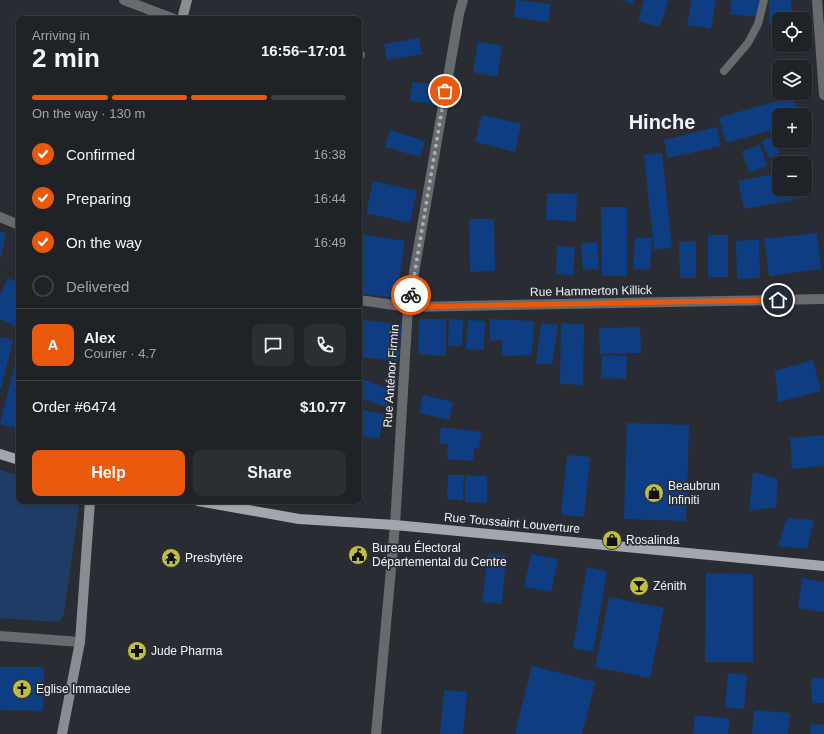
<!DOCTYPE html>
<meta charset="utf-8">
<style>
:root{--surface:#1f2226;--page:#2c2f32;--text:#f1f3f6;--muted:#a1a4a7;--line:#3c3f43;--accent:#ea580c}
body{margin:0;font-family:Helvetica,sans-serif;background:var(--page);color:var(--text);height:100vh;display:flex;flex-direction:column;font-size:15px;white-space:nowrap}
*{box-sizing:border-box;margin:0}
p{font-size:13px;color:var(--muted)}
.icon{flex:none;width:22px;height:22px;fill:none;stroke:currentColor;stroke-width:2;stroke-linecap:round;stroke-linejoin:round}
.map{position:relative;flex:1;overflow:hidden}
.details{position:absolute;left:16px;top:16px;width:346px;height:488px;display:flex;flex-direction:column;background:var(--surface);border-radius:8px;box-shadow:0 1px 3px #0004,0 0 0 1px var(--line)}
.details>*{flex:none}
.fabs{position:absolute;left:772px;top:12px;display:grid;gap:8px}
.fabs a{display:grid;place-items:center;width:40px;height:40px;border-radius:8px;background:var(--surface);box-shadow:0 1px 3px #0004,0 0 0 1px var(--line);font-size:20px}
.pin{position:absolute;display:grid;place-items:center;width:34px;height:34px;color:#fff;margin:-17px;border:2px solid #fff;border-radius:50%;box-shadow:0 1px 4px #0007}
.courier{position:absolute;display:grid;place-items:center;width:40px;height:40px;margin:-20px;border:3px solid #ea580c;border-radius:50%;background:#fff;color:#222;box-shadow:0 1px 5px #0007}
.overview em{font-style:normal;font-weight:800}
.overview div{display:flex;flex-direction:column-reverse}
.overview{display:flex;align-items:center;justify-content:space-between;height:68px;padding:0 16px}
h1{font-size:26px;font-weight:800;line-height:30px}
.bar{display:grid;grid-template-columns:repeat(4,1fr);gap:6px 4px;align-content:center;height:48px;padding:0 16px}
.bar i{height:5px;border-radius:3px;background:var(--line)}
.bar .current{background:var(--accent)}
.bar p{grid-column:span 4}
.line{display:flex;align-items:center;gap:10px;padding:0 16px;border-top:1px solid var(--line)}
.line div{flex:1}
.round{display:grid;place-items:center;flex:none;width:42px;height:42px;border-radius:8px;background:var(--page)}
ol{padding:0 16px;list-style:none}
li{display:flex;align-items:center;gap:12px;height:44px}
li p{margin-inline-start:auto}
li .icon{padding:4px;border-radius:50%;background:var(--accent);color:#fff;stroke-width:4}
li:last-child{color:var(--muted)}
li i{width:22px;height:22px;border:2px solid var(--line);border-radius:50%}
.primary-button{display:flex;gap:8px;margin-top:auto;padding:8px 16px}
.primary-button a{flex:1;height:46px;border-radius:8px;background:var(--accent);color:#fff;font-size:16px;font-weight:800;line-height:46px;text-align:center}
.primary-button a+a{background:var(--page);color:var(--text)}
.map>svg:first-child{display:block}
.green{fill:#1f3c67}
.building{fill:#0e3e81}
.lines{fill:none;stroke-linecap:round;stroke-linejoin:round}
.service{stroke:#686a6d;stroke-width:8}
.minor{stroke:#686a6d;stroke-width:10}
.tertiary{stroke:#686a6d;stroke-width:10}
.secondary{stroke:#898c91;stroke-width:10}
.primary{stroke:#a2a7ad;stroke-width:10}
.done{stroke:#abaeb3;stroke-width:4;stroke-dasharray:0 7.2}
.route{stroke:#ea580c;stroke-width:5}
.labels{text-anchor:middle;stroke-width:3.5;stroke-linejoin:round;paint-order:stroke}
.street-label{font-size:12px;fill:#f1f4f8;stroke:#292d33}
.poi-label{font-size:12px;fill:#f1f4f8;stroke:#292d33;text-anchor:start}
.town-label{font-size:20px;font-weight:bold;fill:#f1f4f8;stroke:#292d33}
</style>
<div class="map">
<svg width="824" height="734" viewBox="0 0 824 734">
<rect width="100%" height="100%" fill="#292d33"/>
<path class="green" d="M0,470L19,476V501L78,502L79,507L64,614L61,620L56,622L0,618Z"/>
<path class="building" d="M516,0L551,4L548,22L514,17Z
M621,0H634L632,4Z
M644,0H668L660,27L638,21Z
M692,0H716L711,29L687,25Z
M731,0H760L758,17L730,14Z
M769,0H791V19H779V24L769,25Z
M419,38L422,54L387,60L384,44Z
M478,42L502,46L497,77L473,72Z
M412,82L439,85L437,104L410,101Z
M793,96L798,115H779V128L726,143L719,118Z
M482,115L521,124L515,152L475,142Z
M717,127L721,146L668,158L664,140Z
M390,130L425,141L420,157L385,147Z
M770,137L779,153L770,158L761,142Z
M760,145L767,166L749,172L742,151Z
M662,153L672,248L654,250L644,155Z
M779,173V189H806L807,197L744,209L738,181Z
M373,181L417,191L410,223L366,213Z
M547,193L577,194L576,221L546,220Z
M601,207H627V276H602Z
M469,219H494L495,271L470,272Z
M0,232L6,233L1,257H0Z
M817,233L821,269L769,276L764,239Z
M359,234L405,241L396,298L359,293Z
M708,235H728V277H708Z
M635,238H652L650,270L633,269Z
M752,240H759L760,278L737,279L736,241Z
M696,241V278H680L679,242Z
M597,242L599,269L583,270L581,243Z
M557,246L575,247L573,275L556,274Z
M8,278L19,283V328L0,319V295Z
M419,319H446V356L418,354Z
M449,319L463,320L462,346H448Z
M490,319L534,321L532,355L501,356L503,340L490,341Z
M359,320L402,324L398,361L359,357Z
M468,320L485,321L484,350L466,349Z
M541,323L558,325L552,365L536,363Z
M561,323L584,324L583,385L560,384Z
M640,327L641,353L600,354L599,328Z
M0,337L13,340L1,389H0Z
M602,355L627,356L626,379L601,378Z
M16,360L19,361V429L0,424Z
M813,360L821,391L778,402L775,371Z
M359,378L392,390L386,407L359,398Z
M423,395L453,402L449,420L419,413Z
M359,409L384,414L379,439L359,435Z
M627,423L689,425L686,521L624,519Z
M441,427L481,432L479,449L474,448L473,461L447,459L448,444L439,443Z
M824,435V466L792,469L790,438Z
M567,455L590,457L584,517L561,515Z
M753,472L778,479L776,507L749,511Z
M448,475H464L463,500L447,499Z
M465,475L487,476V503L465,502Z
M787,518L814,520L807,549L778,546Z
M488,554L506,555L502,604L482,602Z
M531,554L558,559L551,592L524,587Z
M587,567L607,571L593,652L573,648Z
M706,573L753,574V662H705Z
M802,578L824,582V612L798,608Z
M609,597L664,608L650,678L595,667Z
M532,666L595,682L582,734H515Z
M0,667H44L43,711L0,710Z
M728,673L747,675L744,709L725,708Z
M811,678H824V703H812Z
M444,690L467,692L463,734H440Z
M754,710L790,713L788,734H752Z
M695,715L730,719L728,734H693Z
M811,724L824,725V734H810Z"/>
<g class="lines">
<path class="service" d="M724,71L748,43L758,24L764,0"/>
<path class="minor" d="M124,0L174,19
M817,0L824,95
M359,55H360
M0,217L19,225
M359,300L408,307L824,299
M376,734L395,525L408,307L459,14L463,0"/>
<path class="tertiary" d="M0,636L80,642"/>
<path class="secondary" d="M182,19L187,0
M62,734L80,642L90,501"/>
<path class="primary" d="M0,454L19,460
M198,501L299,519L395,525L824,566"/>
</g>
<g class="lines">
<path class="done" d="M411,295L445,91"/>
<path class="route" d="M411,295L408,307L778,300"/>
</g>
<defs>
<symbol id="shop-disc" viewBox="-11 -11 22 22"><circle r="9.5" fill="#c0be40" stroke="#292d33"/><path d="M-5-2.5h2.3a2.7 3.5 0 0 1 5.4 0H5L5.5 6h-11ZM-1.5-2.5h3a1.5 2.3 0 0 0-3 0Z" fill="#111"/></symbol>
<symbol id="civic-disc" viewBox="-11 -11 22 22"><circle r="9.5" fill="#c0be40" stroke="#292d33"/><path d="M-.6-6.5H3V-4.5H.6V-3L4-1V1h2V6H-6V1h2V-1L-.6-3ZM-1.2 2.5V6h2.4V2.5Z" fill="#111"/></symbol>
<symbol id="temple-disc" viewBox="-11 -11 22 22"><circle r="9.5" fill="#c0be40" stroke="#292d33"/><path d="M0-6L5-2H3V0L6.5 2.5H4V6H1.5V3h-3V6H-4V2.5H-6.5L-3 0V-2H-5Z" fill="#111"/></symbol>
<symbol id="bar-disc" viewBox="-11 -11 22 22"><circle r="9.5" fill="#c0be40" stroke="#292d33"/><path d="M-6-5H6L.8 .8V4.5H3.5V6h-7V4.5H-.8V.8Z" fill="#111"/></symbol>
<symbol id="pharmacy-disc" viewBox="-11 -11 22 22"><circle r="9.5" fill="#c0be40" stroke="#292d33"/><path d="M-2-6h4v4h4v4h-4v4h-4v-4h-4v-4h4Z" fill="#111"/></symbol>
<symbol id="church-disc" viewBox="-11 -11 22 22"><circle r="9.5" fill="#c0be40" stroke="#292d33"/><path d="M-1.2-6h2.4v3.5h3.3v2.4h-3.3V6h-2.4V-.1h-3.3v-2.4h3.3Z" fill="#111"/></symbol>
</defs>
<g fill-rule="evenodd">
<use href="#shop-disc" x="643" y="482" width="22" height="22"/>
<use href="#shop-disc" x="601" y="529" width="22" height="22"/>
<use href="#civic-disc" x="347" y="544" width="22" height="22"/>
<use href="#temple-disc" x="160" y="547" width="22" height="22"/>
<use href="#bar-disc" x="628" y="575" width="22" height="22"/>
<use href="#pharmacy-disc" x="126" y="640" width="22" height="22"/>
<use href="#church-disc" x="11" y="678" width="22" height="22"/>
</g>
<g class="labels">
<g class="street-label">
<text transform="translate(591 291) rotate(-1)" y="4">Rue Hammerton Killick</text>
<text transform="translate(391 376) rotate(-86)" y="4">Rue Anténor Firmin</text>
<text transform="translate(512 523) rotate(5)" y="4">Rue Toussaint Louverture</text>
</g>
<g class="poi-label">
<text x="668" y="490">Beaubrun<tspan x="668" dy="14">Infiniti</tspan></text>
<text x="626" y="544">Rosalinda</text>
<text x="372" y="552">Bureau Électoral<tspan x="372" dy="14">Départemental du Centre</tspan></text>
<text x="185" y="562">Presbytère</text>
<text x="653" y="590">Zénith</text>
<text x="151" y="655">Jude Pharma</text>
<text x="36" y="693">Eglise Immaculee</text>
</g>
<g class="town-label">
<text x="662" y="129">Hinche</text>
</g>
</g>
</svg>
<div class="fabs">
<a><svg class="icon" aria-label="locate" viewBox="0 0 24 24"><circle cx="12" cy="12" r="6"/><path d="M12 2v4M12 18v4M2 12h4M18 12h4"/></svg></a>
<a><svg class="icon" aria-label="layers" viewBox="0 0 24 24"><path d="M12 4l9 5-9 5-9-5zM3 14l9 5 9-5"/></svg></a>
<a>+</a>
<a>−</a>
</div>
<div class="pin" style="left:445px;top:91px;background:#ea580c"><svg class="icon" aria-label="bag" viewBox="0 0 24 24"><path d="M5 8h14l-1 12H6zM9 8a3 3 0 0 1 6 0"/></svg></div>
<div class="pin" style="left:778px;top:300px;background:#1f2937"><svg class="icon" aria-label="home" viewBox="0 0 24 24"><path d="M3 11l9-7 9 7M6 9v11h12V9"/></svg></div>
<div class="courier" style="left:411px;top:295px"><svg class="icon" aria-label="bike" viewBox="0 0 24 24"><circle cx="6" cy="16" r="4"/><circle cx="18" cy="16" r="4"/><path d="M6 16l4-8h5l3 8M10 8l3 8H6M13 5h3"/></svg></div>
<section class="details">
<div class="overview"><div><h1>2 min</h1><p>Arriving in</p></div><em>16:56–17:01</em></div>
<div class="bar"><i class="current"></i><i class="current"></i><i class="current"></i><i></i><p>On the way · 130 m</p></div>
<ol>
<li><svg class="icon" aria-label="check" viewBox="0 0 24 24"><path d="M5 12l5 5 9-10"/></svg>Confirmed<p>16:38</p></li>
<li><svg class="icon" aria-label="check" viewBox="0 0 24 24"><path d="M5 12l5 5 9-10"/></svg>Preparing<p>16:44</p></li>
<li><svg class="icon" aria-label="check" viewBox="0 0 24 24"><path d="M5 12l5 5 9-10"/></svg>On the way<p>16:49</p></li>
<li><i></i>Delivered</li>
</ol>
<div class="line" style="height:72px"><b class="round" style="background:var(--accent);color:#fff">A</b><div><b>Alex</b><p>Courier · 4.7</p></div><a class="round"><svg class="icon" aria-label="chat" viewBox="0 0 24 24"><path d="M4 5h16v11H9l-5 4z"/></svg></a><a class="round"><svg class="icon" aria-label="phone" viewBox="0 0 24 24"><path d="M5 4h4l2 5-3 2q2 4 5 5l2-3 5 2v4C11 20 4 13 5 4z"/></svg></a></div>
<div class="line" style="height:52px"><div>Order #6474</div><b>$10.77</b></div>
<div class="primary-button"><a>Help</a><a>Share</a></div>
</section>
</div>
